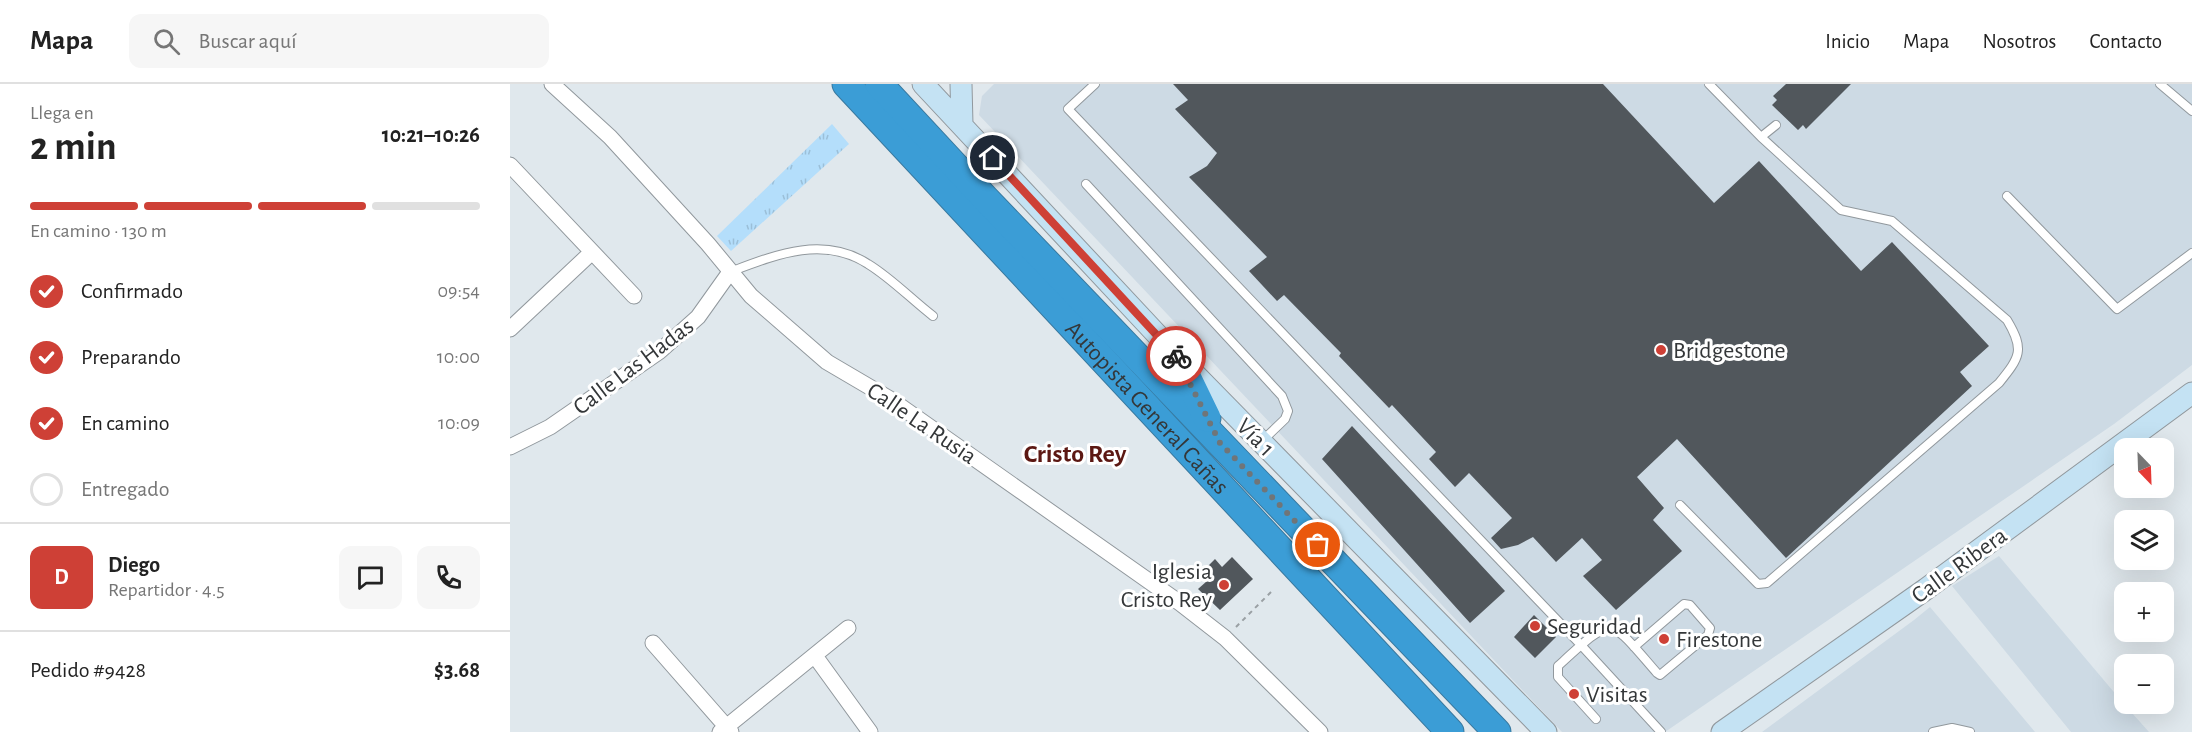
<!DOCTYPE html>
<html lang="es">
<meta charset="utf-8">
<style>
:root{--surface:#fff;--page:#f6f6f6;--text:#222;--muted:#767676;--line:#e0e0e0;--accent:#ce4036}
body{margin:0;font-family:"Alegreya Sans",sans-serif;background:var(--page);color:var(--text);height:100vh;display:flex;flex-direction:column;font-size:22px;white-space:nowrap}
*{box-sizing:border-box;margin:0}
p{font-size:20px;color:var(--muted)}
.icon{flex:none;width:33px;height:33px;fill:none;stroke:currentColor;stroke-width:2;stroke-linecap:round;stroke-linejoin:round}
.map{position:relative;flex:1;overflow:hidden}
.drawer{display:flex;flex-direction:column;background:var(--surface);width:510px}
.drawer>*{flex:none}
.needle{width:39px;rotate:157deg}
.controls{position:absolute;left:1604px;top:354px;display:grid;gap:12px}
.controls a{display:grid;place-items:center;width:60px;height:60px;border-radius:12px;background:var(--surface);box-shadow:0 6px 24px #0002;font-size:30px}
.pin{position:absolute;display:grid;place-items:center;width:51px;height:51px;color:#fff;margin:-26px;border:3px solid #fff;border-radius:50%;box-shadow:0 2px 6px #0007}
.courier{position:absolute;display:grid;place-items:center;width:60px;height:60px;margin:-30px;border:4px solid #ce4036;border-radius:50%;background:#fff;color:#222;box-shadow:0 2px 8px #0007}
.summary em{font-style:normal;font-weight:700}
.summary div{display:flex;flex-direction:column-reverse}
.summary{display:flex;align-items:center;justify-content:space-between;height:102px;padding:0 30px}
h1{font-size:39px;font-weight:700;line-height:45px}
.bar{display:grid;grid-template-columns:repeat(4,1fr);gap:9px 6px;align-content:center;height:72px;padding:0 30px}
.bar i{height:8px;border-radius:4px;background:var(--line)}
.bar .active{background:var(--accent)}
.bar p{grid-column:span 4}
.line{display:flex;align-items:center;gap:15px;padding:0 30px;border-top:2px solid var(--line)}
.line div{flex:1}
.round{display:grid;place-items:center;flex:none;width:63px;height:63px;border-radius:12px;background:var(--page)}
ol{padding:0 30px;list-style:none}
li{display:flex;align-items:center;gap:18px;height:66px}
li p{margin-inline-start:auto}
li .icon{padding:6px;border-radius:50%;background:var(--accent);color:#fff;stroke-width:4}
li:last-child{color:var(--muted)}
li i{width:33px;height:33px;border:3px solid var(--line);border-radius:50%}
header{display:flex;align-items:center;gap:36px;box-sizing:border-box;height:84px;padding:0 30px;background:var(--surface);border-bottom:2px solid var(--line)}
header strong{font-size:28px}
nav{display:flex;gap:33px;margin-inline-start:auto;font-size:21px}
.search{width:420px;height:54px;background:var(--page);display:flex;align-items:center;gap:15px;box-sizing:border-box;padding:0 21px;border-radius:12px;color:var(--muted);font-size:22px}
main{display:flex;flex:1;min-height:0}
.map>svg:first-child{display:block}
.built{fill:#cddae4}
.grass{fill:url(#grass-tufts)}
.building{fill:#51575c}
.lines{fill:none;stroke-linecap:round;stroke-linejoin:round}
.lane-casing{stroke:#91989d;stroke-width:10}
.street-casing{stroke:#91989d;stroke-width:17}
.secondary-casing{stroke:#91989d;stroke-width:23}
.highway-casing{stroke:#39799f;stroke-width:29}
.path{stroke:#9aa0a4;stroke-width:2;stroke-dasharray:4.5 4.5;stroke-linecap:butt}
.lane{stroke:#fff;stroke-width:8}
.street{stroke:#fff;stroke-width:15}
.secondary{stroke:#c4e2f3;stroke-width:21}
.highway{stroke:#3b9dd6;stroke-width:27}
.done{stroke:#707578;stroke-width:6;stroke-dasharray:0 10.8}
.route{stroke:#ce4036;stroke-width:8}
.poi-dot{fill:#ce4036;stroke:#fff;stroke-width:2}
.labels{text-anchor:middle;stroke-width:6;stroke-linejoin:round;paint-order:stroke}
.poi-label{font-size:24px;fill:#343739;stroke:#fff;text-anchor:start}
.street-label{font-size:24px;fill:#343739;stroke:#fff}
.neighbourhood-label{font-size:26px;font-weight:bold;fill:#5c1813;stroke:#fff}
</style>
<header>
<strong>Mapa</strong>
<div class="search"><svg class="icon" aria-label="search" viewBox="0 0 24 24"><circle cx="10" cy="10" r="6"/><path d="M15 15l6 6"/></svg>Buscar aquí</div>
<nav><a>Inicio</a><a>Mapa</a><a>Nosotros</a><a>Contacto</a></nav>
</header>
<main>
<section class="drawer">
<div class="summary"><div><h1>2 min</h1><p>Llega en</p></div><em>10:21–10:26</em></div>
<div class="bar"><i class="active"></i><i class="active"></i><i class="active"></i><i></i><p>En camino · 130 m</p></div>
<ol>
<li><svg class="icon" aria-label="check" viewBox="0 0 24 24"><path d="M5 12l5 5 9-10"/></svg>Confirmado<p>09:54</p></li>
<li><svg class="icon" aria-label="check" viewBox="0 0 24 24"><path d="M5 12l5 5 9-10"/></svg>Preparando<p>10:00</p></li>
<li><svg class="icon" aria-label="check" viewBox="0 0 24 24"><path d="M5 12l5 5 9-10"/></svg>En camino<p>10:09</p></li>
<li><i></i>Entregado</li>
</ol>
<div class="line" style="height:108px"><b class="round" style="background:var(--accent);color:#fff">D</b><div><b>Diego</b><p>Repartidor · 4.5</p></div><a class="round"><svg class="icon" aria-label="chat" viewBox="0 0 24 24"><path d="M4 5h16v11H9l-5 4z"/></svg></a><a class="round"><svg class="icon" aria-label="phone" viewBox="0 0 24 24"><path d="M5 4h4l2 5-3 2q2 4 5 5l2-3 5 2v4C11 20 4 13 5 4z"/></svg></a></div>
<div class="line" style="height:78px"><div>Pedido #9428</div><b>$3.68</b></div>
</section>
<div class="map">
<svg width="1682" height="648" viewBox="0 0 1682 648">
<defs>
<pattern id="grass-tufts" width="24" height="20" patternUnits="userSpaceOnUse" patternTransform="scale(1.5)"><rect width="24" height="20" fill="#b4defb"/><path d="M3 7l-1-3M5 7V3M7 7l1-3M15 17l-1-3M17 17v-4M19 17l1-3" fill="none" stroke="#9bbfd8"/></pattern>
</defs>
<rect width="100%" height="100%" fill="#e0e8ed"/>
<path class="built" d="M484,0H1682V281L1604,340L1155,648H1052L469,31L472,12Z
M1489,472L1614,620L1639,648H1561L1442,502Z
M1420,523L1525,648H1252L1404,536Z"/>
<path class="grass" d="M322,40L339,60L221,167L207,152Z"/>
<path class="building" d="M663,0H1093L1204,119L1249,77L1351,187L1382,158L1479,262L1450,288L1462,302L1276,474L1167,355L1127,393L1154,424L1143,436L1172,467L1106,526L1073,492L1092,476L1072,454L1046,478L1023,453L1008,461L991,465L981,454L1002,434L959,389L945,403L919,375L926,368L882,321L879,324L829,272L831,269L774,211L767,217L739,187L757,173L679,93L697,82L707,69L665,25L678,16Z
M1276,0H1341L1296,45L1293,41L1288,46L1262,21L1267,16L1263,12Z
M842,342L995,507L960,539L812,375Z
M722,473L743,495L710,526L688,505L697,497L690,490L705,475L712,483Z
M1024,531L1046,553L1025,574L1004,553Z"/>
<g class="lines">
<defs>
<path id="lane" d="M585,0L558,25L1071,561L1151,648
M1650,0L1682,27
M1251,53L1266,41
M576,100L772,312L778,327L775,335L752,357
M1497,112L1607,225L1682,169
M220,188C265,171 313,151 358,180C381,194 401,215 423,232
M1170,421L1248,500L1257,499L1489,299C1510,273 1515,266 1497,236L1382,137L1331,126L1251,53L1199,0
M1086,635L1048,593V582C1105,530 1098,533 1147,589L1150,591L1198,551L1200,544L1180,521L1174,520L1124,563
M1423,648L1442,644L1460,648"/>
<path id="street" d="M42,0L100,53L198,160L241,212L317,278L380,315L670,519L715,554L810,648
M0,81L124,212
M0,245L82,168
M0,363L40,343L150,267L188,233L220,188
M143,559L221,648
M305,572L360,648
M210,648L338,544"/>
<path id="secondary" d="M413,0L667,272L1036,648
M451,0L452,40
M1212,648L1416,505L1682,309"/>
<g id="highway">
<path id="s1" d="M336,0L940,648"/>
<path d="M369,0L475,114L987,648"/>
<path d="M667,272L697,334"/>
</g>
</defs>
<use href="#lane" class="lane-casing"/>
<use href="#street" class="street-casing"/>
<use href="#secondary" class="secondary-casing"/>
<use href="#highway" class="highway-casing"/>
<path class="path" d="M726,543L764,505"/>
<use href="#lane" class="lane"/>
<use href="#street" class="street"/>
<use href="#secondary" class="secondary"/>
<use href="#highway" class="highway"/>
</g>
<g class="lines">
<path class="done" d="M666,272L710,359L808,461"/>
<path class="route" d="M483,74L666,272"/>
</g>
<g class="poi-dot">
<circle cx="1151" cy="266" r="6"/>
<circle cx="714" cy="501" r="6"/>
<circle cx="1025" cy="542" r="6"/>
<circle cx="1154" cy="555" r="6"/>
<circle cx="1064" cy="610" r="6"/>
</g>
<g class="labels">
<g class="poi-label">
<text x="1163" y="274">Bridgestone</text>
<text x="702" y="495" text-anchor="end">Iglesia<tspan x="702" dy="28">Cristo Rey</tspan></text>
<text x="1037" y="550">Seguridad</text>
<text x="1166" y="563">Firestone</text>
<text x="1076" y="618">Visitas</text>
</g>
<g class="street-label">
<text transform="translate(123 282) rotate(-37)" y="8">Calle Las Hadas</text>
<text dy="8" stroke="none"><textPath href="#s1" startOffset="442">Autopista General Cañas</textPath></text>
<text transform="translate(412 339) rotate(34)" y="8">Calle La Rusia</text>
<text transform="translate(746 353) rotate(45)" y="8">Vía 1</text>
<text transform="translate(1449 481) rotate(-36)" y="8">Calle Ribera</text>
</g>
<g class="neighbourhood-label">
<text x="565" y="378">Cristo Rey</text>
</g>
</g>
</svg>
<div class="controls">
<a><svg class="needle" viewBox="-14 -14 28 28"><path d="M0-13l5 13h-10z" fill="#e53935"/><path d="M0 13l5-13h-10z" fill="#767676"/></svg></a>
<a><svg class="icon" aria-label="layers" viewBox="0 0 24 24"><path d="M12 4l9 5-9 5-9-5zM3 14l9 5 9-5"/></svg></a>
<a>+</a>
<a>−</a>
</div>
<div class="pin" style="left:808px;top:461px;background:#ea580c"><svg class="icon" aria-label="bag" viewBox="0 0 24 24"><path d="M5 8h14l-1 12H6zM9 8a3 3 0 0 1 6 0"/></svg></div>
<div class="pin" style="left:483px;top:74px;background:#1f2937"><svg class="icon" aria-label="home" viewBox="0 0 24 24"><path d="M3 11l9-7 9 7M6 9v11h12V9"/></svg></div>
<div class="courier" style="left:666px;top:272px"><svg class="icon" aria-label="bike" viewBox="0 0 24 24"><circle cx="6" cy="16" r="4"/><circle cx="18" cy="16" r="4"/><path d="M6 16l4-8h5l3 8M10 8l3 8H6M13 5h3"/></svg></div>
</div>
</main>
